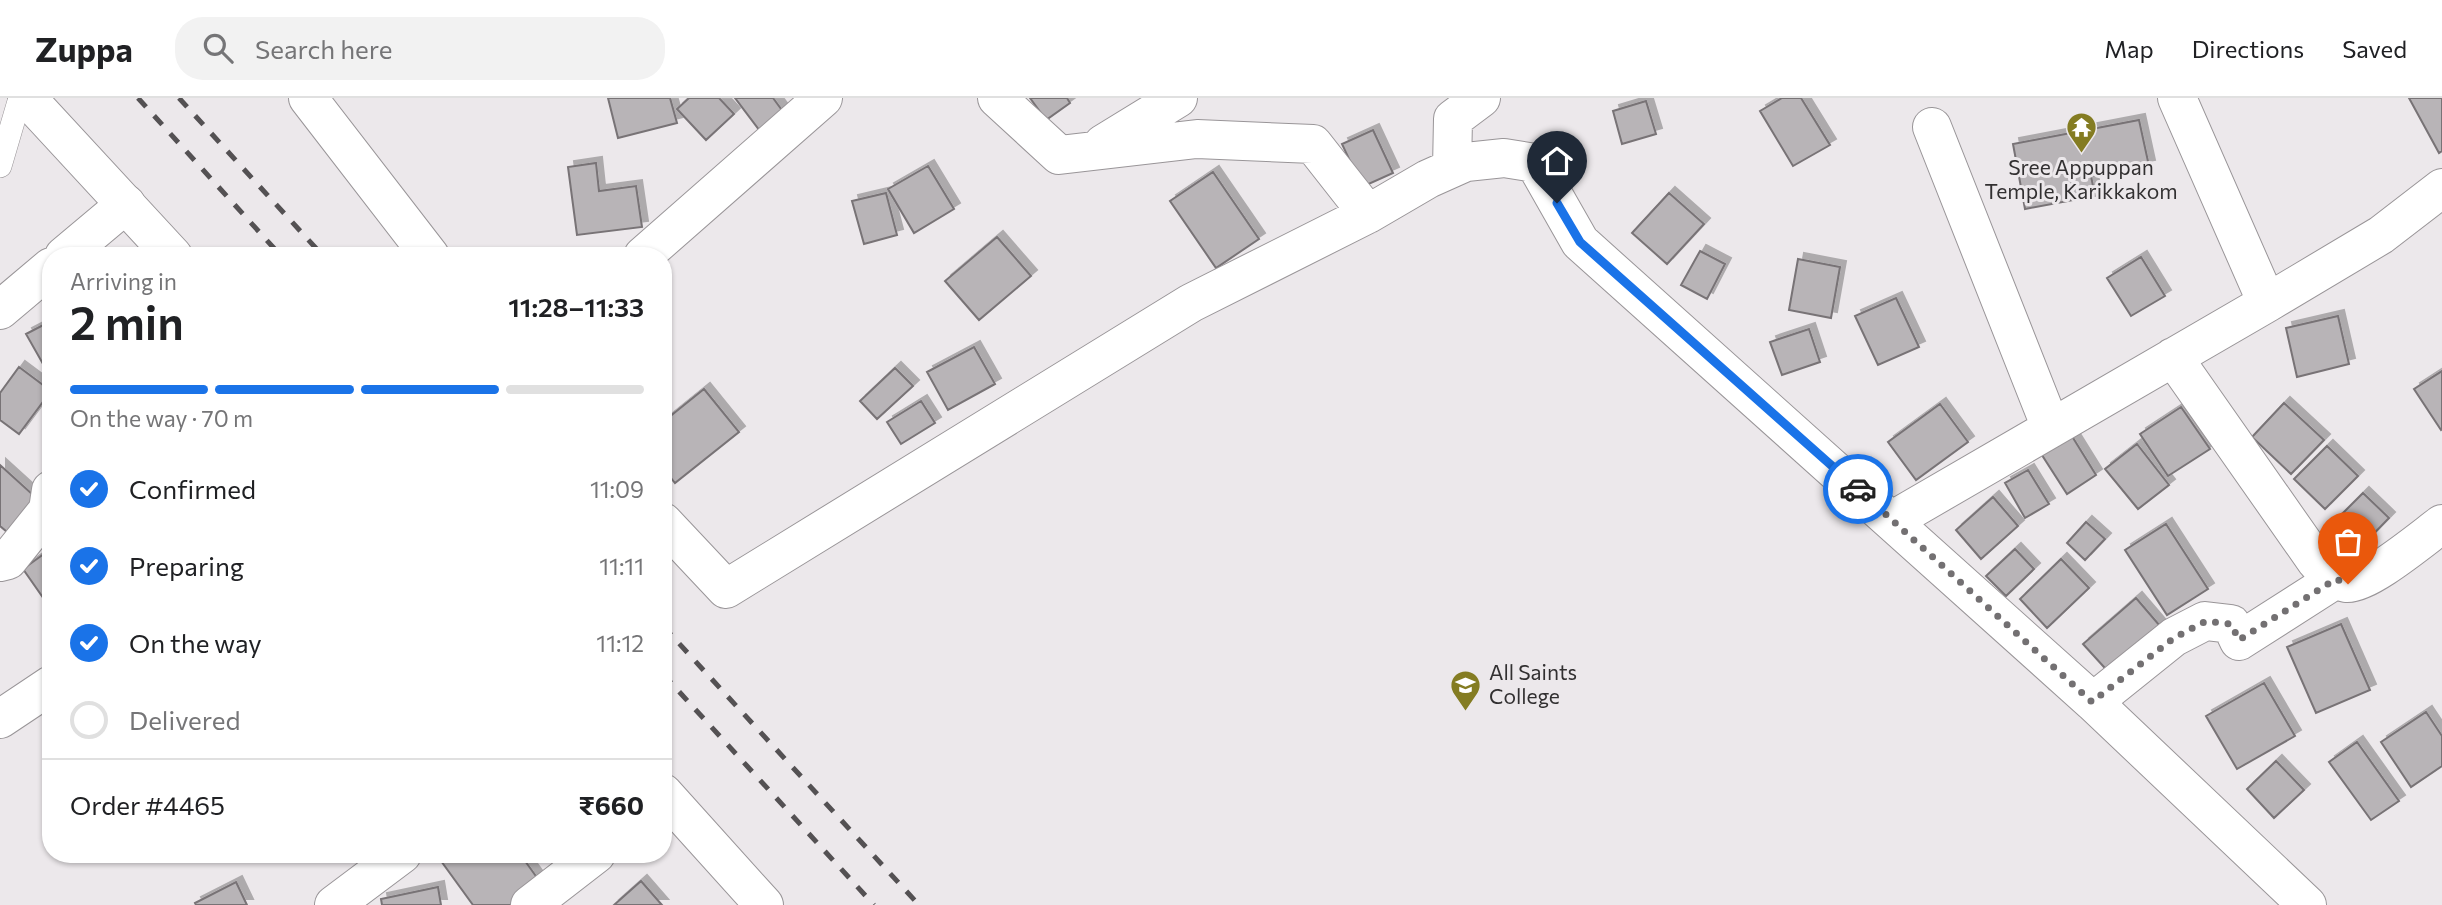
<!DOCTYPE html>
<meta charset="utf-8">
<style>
:root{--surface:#fff;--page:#f2f2f2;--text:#202124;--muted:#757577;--line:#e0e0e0;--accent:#1a73e8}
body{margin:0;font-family:Commissioner,sans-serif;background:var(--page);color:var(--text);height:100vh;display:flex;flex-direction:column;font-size:26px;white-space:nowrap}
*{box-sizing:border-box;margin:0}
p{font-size:23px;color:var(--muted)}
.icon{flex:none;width:38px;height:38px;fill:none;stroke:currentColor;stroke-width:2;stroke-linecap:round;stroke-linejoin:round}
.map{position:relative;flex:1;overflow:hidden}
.sheet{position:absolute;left:42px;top:149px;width:630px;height:616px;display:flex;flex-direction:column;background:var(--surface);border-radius:28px;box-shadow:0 2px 5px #0004}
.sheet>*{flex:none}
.pin{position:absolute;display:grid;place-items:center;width:60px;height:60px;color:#fff;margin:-72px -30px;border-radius:50% 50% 50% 0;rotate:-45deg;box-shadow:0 0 7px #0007}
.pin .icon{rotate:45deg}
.courier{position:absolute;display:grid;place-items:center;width:70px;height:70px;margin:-35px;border:5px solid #1a73e8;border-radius:50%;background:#fff;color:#222;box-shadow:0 2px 9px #0007}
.headline em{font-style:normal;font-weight:600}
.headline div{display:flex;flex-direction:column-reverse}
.headline{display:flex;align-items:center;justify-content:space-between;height:119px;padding:0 28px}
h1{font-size:46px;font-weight:600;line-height:52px}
.bar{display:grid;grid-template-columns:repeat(4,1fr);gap:10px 7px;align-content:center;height:84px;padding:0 28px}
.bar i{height:9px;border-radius:5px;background:var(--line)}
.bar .current{background:var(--accent)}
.bar p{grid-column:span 4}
.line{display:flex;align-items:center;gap:18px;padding:0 28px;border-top:2px solid var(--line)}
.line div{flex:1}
ol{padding:0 28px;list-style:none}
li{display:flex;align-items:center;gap:21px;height:77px}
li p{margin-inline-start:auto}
li .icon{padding:7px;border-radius:50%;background:var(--accent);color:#fff;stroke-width:4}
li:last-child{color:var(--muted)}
li i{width:38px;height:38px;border:4px solid var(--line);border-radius:50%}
header{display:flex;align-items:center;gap:42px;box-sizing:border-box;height:98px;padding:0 35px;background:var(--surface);border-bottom:2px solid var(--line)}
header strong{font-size:33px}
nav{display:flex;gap:38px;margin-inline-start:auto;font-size:24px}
.search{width:490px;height:63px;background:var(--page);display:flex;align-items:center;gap:18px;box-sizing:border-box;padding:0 24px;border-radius:28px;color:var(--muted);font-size:26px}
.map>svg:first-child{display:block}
.building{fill:#b8b4b7;stroke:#787376;stroke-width:2;filter:url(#shadow)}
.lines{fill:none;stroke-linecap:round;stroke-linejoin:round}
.service-casing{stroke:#999598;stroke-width:24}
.minor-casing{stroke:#999598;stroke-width:40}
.secondary-casing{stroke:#999598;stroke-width:40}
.service{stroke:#fff;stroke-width:23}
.minor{stroke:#fff;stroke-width:38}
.secondary{stroke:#fff;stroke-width:38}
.rail{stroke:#545153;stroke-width:5;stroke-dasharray:12 12;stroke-linecap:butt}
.done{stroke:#737072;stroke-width:7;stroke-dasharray:0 12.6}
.route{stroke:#1a73e8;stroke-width:9}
.labels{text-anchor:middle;stroke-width:6;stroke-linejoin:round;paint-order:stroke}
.poi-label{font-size:21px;fill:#323031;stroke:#ece8eb}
</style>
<header>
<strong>Zuppa</strong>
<div class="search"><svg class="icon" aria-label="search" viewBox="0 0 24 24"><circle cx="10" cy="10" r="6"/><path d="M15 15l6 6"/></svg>Search here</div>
<nav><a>Map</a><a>Directions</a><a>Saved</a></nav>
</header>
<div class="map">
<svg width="2442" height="807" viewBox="0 0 2442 807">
<defs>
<filter id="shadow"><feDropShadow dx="6" dy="-6" stdDeviation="0" flood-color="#0004"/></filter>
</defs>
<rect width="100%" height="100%" fill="#ece8eb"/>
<path class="building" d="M608,0H670L677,25L618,40Z
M689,0H719L734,16L706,42L677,11Z
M735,0H773L784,15L760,33Z
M1030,0H1067L1070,5L1046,22Z
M1782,0H1801L1830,47L1793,68L1760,13Z
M2409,0H2442V53L2439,55Z
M1646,3L1656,36L1622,46L1613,13Z
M2139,22L2149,68L2091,78L2095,98L2025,111L2013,46Z
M1373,32L1393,75L1362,89L1342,46Z
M596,65L599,93L636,88L642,129L577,137L568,69Z
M928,68L954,111L914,135L888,91Z
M1213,74L1259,141L1216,170L1170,103Z
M886,95L897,137L864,146L852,103Z
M1669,95L1704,126L1667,166L1632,135Z
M997,139L1031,178L979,222L945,183Z
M1700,153L1725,166L1707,201L1681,187Z
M2141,159L2165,198L2131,218L2107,180Z
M1798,161L1840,169L1831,220L1789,212Z
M1896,200L1919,249L1878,267L1855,218Z
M2338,218L2349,266L2297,279L2286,230Z
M51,223V280L26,236Z
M1809,231L1820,264L1782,277L1770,244Z
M974,249L995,286L948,312L927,274Z
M19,269L51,293L19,336L0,322V295Z
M895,270L913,288L877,321L860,303Z
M2442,273V331L2441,332L2414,291Z
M704,291L739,334L675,385L663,370V324Z
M921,303L935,325L901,346L887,324Z
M2284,305L2324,342L2291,376L2252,339Z
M1940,306L1968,344L1916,382L1888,344Z
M2181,309L2210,351L2168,378L2140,336Z
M2070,335L2096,377L2067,396L2040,354Z
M2137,346L2169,387L2138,411L2105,371Z
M2327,348L2358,378L2325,411L2294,381Z
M0,367L43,406L13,439L0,428Z
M2028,372L2049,406L2025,420L2005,385Z
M2363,395L2389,420L2352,458L2326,432Z
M1993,399L2018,428L1981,461L1956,432Z
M2086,424L2105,441L2085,462L2067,445Z
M2166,426L2208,491L2167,517L2125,452Z
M2015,451L2034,471L2006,498L1986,478Z
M48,453L51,456V511L23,471Z
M2061,461L2089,490L2047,530L2020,501Z
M2136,500L2166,535L2114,580L2083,546Z
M2341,526L2370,592L2316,615L2287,549Z
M2264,585L2295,638L2237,671L2206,618Z
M2426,614L2442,638V668L2411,689L2381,644Z
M2357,644L2399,703L2371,722L2329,664Z
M2276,663L2304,692L2274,720L2247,691Z
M436,756H520L543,788L517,807H473Z
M641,783L662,807H614Z
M236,784L247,807H196L195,805Z
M438,789L441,807H382L381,801Z"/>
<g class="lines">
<defs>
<path id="service" d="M0,68L20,0"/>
<path id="minor" d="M308,0L430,158
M997,0L1059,57L1197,41L1313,46L1368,116
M2177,0L2267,205
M1932,29L2051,330
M1103,46L1178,0
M1452,70L1453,21L1481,0
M64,158L126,106
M643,158L823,0
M0,212L51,169
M2173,259L2316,463C2324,472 2333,483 2346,485C2366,488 2424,439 2442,426
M1893,422L2267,205L2381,137L2442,90
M663,424L726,491L1191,205L1368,116L1428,81L1466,64L1504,60L1535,65L1580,144L2093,604L2307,807
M0,464L8,462L48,412L51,392
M2093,604L2174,539L2205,523L2231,526L2239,543L2336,481
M0,621L51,587
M334,807L402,756
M530,807L596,756"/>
<path id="secondary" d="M27,0L173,158
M663,695L764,807"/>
</defs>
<use href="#service" class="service-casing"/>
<use href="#minor" class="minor-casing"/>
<use href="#secondary" class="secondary-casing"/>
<use href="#service" class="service"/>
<use href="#minor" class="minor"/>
<use href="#secondary" class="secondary"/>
<path class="rail" d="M138,0L281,158
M179,0L323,158
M663,528L919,807
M663,576L874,807"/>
</g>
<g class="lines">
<path class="done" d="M1858,391L2092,604L2174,540L2206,523L2231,526L2239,542L2336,481L2348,486"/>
<path class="route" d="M1557,105L1580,144L1858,391"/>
</g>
<defs>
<symbol id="temple-pin" viewBox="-11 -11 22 30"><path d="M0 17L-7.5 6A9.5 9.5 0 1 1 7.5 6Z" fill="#847c22" stroke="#ece8eb"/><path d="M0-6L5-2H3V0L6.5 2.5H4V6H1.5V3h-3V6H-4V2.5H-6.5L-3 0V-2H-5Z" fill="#fff"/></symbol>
<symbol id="university-pin" viewBox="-11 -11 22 30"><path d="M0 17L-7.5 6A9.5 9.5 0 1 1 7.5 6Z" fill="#847c22" stroke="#ece8eb"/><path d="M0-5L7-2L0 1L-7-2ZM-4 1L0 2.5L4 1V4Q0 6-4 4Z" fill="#fff"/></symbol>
</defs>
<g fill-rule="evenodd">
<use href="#temple-pin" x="2064" y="12" width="35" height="47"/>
<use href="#university-pin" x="1448" y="570" width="35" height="47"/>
</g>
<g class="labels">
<g class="poi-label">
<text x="2081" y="77">Sree Appuppan<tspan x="2081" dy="24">Temple, Karikkakom</tspan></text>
<text x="1489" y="582" text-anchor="start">All Saints<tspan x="1489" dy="24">College</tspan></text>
</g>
</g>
</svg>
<div class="pin" style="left:2348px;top:486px;background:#ea580c"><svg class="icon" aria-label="bag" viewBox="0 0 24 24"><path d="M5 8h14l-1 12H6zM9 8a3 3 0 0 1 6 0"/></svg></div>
<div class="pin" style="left:1557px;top:105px;background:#1f2937"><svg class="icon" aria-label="home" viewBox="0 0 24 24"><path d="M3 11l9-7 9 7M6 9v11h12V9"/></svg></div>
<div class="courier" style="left:1858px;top:391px"><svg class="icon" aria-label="car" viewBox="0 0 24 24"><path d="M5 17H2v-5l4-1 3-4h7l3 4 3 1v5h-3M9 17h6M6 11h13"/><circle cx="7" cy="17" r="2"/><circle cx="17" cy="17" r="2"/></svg></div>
<section class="sheet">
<div class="headline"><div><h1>2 min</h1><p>Arriving in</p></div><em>11:28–11:33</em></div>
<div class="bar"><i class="current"></i><i class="current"></i><i class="current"></i><i></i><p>On the way · 70 m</p></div>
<ol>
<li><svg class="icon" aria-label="check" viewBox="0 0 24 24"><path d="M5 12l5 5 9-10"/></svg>Confirmed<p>11:09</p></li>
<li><svg class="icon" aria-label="check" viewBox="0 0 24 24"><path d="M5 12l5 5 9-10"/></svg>Preparing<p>11:11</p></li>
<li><svg class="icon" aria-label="check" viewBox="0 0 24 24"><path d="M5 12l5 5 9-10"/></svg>On the way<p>11:12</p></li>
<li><i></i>Delivered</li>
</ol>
<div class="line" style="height:91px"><div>Order #4465</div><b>₹660</b></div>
</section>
</div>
